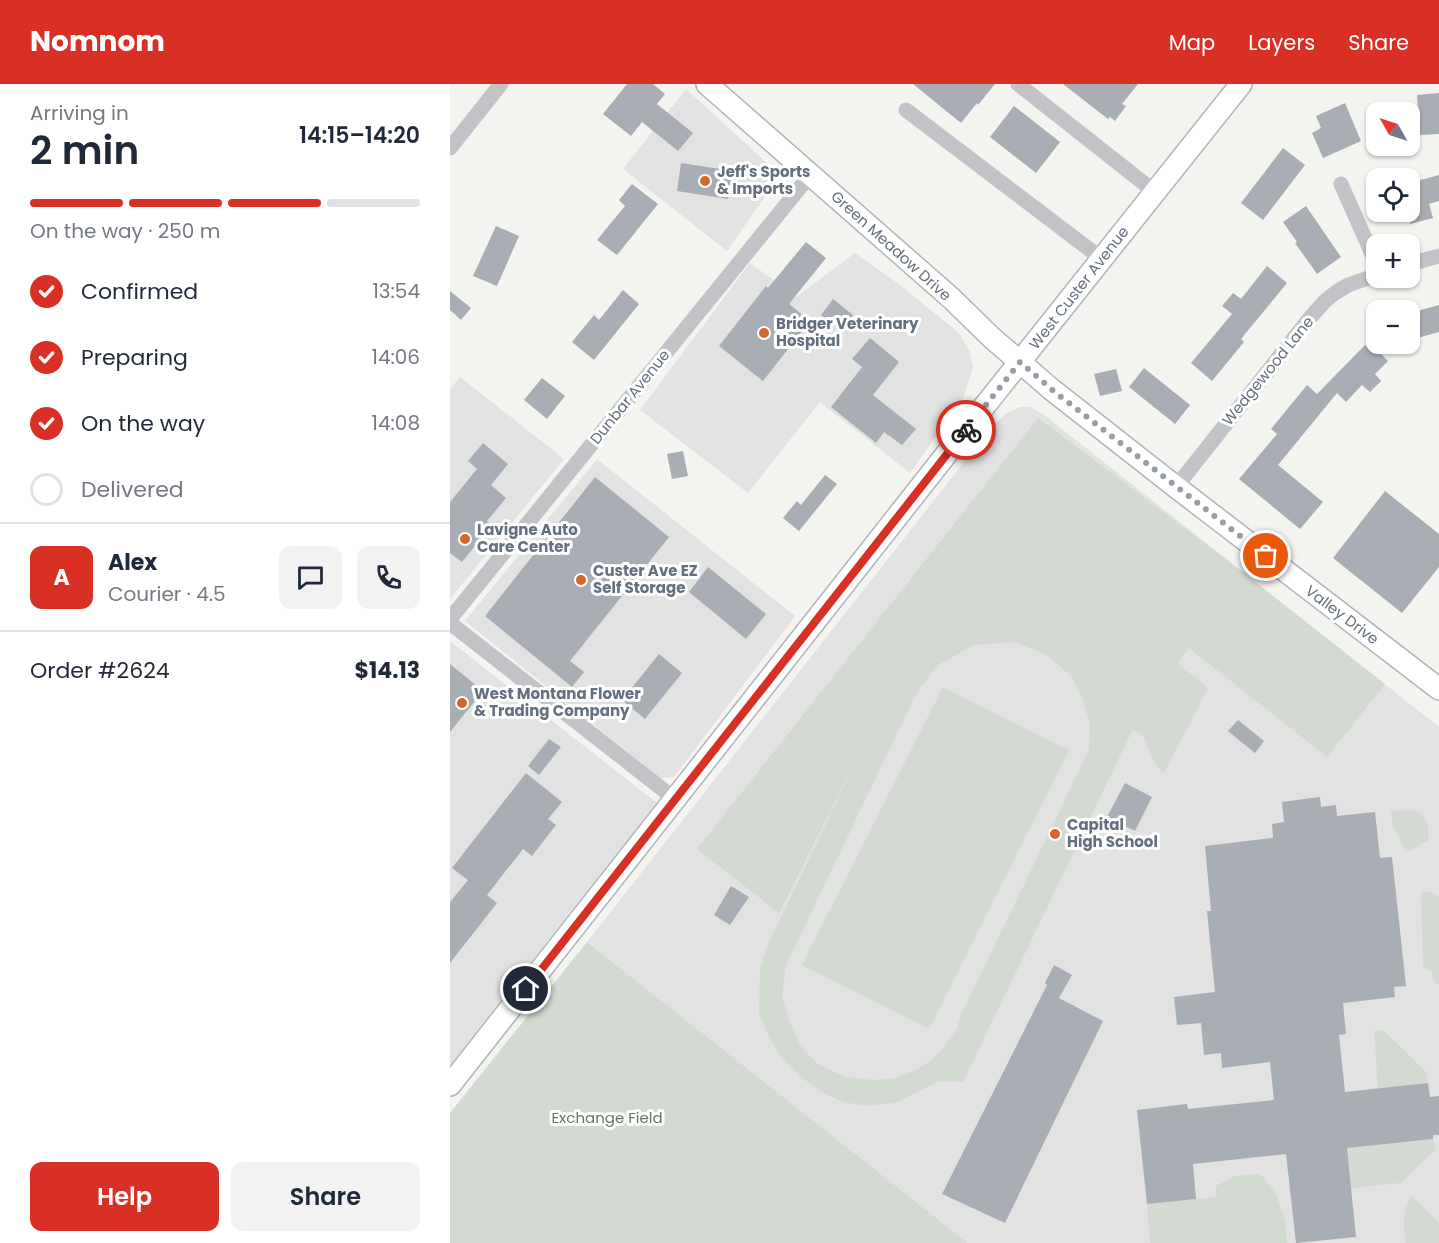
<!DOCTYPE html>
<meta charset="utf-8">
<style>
:root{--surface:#fff;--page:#f2f2f3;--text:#1f2937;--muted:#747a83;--line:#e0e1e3;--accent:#d93025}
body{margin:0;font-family:Poppins,sans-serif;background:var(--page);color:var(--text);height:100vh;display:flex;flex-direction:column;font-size:22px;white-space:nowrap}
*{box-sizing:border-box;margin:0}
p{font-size:20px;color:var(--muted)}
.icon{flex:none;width:33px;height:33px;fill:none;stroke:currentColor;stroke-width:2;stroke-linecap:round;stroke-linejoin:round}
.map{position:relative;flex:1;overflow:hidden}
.side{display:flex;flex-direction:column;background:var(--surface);width:450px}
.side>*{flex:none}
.needle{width:39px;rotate:309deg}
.buttons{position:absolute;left:916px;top:18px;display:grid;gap:12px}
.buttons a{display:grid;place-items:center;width:54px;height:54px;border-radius:12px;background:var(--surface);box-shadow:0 2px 4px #0004;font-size:30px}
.pin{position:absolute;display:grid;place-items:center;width:51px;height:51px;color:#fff;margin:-26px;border:3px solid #fff;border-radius:50%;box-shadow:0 2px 6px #0007}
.courier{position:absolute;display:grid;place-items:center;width:60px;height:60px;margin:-30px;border:4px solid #d93025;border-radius:50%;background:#fff;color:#222;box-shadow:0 2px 8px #0007}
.overview em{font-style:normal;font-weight:600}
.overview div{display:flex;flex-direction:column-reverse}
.overview{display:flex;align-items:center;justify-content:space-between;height:102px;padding:0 30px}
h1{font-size:39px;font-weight:600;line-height:45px}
.bar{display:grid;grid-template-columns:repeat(4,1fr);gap:9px 6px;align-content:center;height:72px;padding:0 30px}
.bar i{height:8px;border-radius:4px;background:var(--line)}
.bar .current{background:var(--accent)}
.bar p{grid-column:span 4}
.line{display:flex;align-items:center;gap:15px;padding:0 30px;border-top:2px solid var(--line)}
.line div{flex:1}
.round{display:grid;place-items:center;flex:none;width:63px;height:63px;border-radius:12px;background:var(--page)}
ol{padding:0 30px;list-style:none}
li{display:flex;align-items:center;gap:18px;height:66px}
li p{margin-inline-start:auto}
li .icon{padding:6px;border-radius:50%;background:var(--accent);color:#fff;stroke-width:4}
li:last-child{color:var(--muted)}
li i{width:33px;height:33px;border:3px solid var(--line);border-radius:50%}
.primary-button{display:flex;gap:12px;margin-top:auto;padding:12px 30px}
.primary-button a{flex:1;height:69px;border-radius:12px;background:var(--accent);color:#fff;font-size:24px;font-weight:600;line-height:69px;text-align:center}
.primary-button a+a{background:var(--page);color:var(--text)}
header{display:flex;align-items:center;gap:36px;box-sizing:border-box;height:84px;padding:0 30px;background:var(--accent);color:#fff}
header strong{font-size:28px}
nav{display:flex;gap:33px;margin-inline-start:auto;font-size:21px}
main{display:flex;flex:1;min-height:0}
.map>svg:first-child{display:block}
.built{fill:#e1e2e1}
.green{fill:#d3dad1;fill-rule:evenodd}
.building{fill:#a8aeb4}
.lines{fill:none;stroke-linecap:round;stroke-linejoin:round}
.secondary-casing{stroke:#b1b5b9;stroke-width:24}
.street{stroke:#c1c3c7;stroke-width:15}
.secondary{stroke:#fff;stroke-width:21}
.done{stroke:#969ea7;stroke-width:6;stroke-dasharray:0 10.8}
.route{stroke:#d93025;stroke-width:8}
.poi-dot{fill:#d5672e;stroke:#fff;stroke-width:2}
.labels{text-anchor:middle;stroke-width:6;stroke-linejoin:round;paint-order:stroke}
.poi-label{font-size:15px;font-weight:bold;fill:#64707f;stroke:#fff;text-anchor:start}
.street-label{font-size:15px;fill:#64707f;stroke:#fff}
.park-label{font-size:15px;fill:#647663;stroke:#fff}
</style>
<header>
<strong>Nomnom</strong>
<nav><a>Map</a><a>Layers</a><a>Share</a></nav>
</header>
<main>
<section class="side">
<div class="overview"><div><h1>2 min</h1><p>Arriving in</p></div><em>14:15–14:20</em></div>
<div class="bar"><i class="current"></i><i class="current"></i><i class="current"></i><i></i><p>On the way · 250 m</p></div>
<ol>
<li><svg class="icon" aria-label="check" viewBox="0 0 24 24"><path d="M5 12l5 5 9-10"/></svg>Confirmed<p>13:54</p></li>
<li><svg class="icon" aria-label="check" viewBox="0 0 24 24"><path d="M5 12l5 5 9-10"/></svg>Preparing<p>14:06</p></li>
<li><svg class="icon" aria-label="check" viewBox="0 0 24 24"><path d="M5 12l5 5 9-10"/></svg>On the way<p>14:08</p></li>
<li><i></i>Delivered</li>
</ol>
<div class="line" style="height:108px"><b class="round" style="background:var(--accent);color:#fff">A</b><div><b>Alex</b><p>Courier · 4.5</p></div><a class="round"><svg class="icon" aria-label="chat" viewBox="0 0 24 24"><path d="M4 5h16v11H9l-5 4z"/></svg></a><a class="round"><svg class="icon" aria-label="phone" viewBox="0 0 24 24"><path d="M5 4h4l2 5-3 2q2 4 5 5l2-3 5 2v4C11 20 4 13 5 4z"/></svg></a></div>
<div class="line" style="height:78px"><div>Order #2624</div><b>$14.13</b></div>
<div class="primary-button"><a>Help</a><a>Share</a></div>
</section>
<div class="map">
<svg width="989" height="1159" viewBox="0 0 989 1159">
<rect width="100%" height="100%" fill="#f3f3f0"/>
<path class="built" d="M236,5L330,91L277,167L173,85Z
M405,169L450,201L509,249L520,268L523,283L513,314L460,389L370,318L298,409L190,326L300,179L346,213Z
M10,293L114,375L0,515V305Z
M570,323H580L593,330L989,643V1159H518L137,858L544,340L557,329Z
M147,375L345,532L224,693L210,694L15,537Z
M0,557L207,719L0,981Z"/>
<path class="green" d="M588,334L772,472L935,600L877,673L739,564L727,579L758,604L714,689L705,680L694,653L683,645L513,998L490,997L448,1018L418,1022L393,1018L374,1009L352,994L331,973L318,951L309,929L310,886L317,862L414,661L329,829L247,765ZM564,558L597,571L621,592L633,615L640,640L639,666L511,931L506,946L495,962L480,977L464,987L445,994L423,996L394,993L366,979L350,961L340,939L332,913L336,881L467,608L488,581L524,561Z
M493,603L619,666L479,945L352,881Z
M961,726C978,729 978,742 979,757C968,759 968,766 956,767L943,741L941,727Z
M971,808H979L989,812V901L984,897L982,888L979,885L976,886L973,882Z
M137,858L518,1159H0V1029Z
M933,946L976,988L978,999L928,1005L924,947Z
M983,1055L986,1065L951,1099L901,1104L897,1064Z
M810,1090L825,1107L835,1137L837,1159H700L697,1120L766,1113V1102L784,1092Z
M961,1111L989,1139V1159H956C953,1143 953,1125 961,1111Z"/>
<path class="building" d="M177,0H203L215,10L207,20L243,49L228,67L192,38L181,52L153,30Z
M463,0H545L528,21L527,19L511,39Z
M613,0H688L672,20L676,22L665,37L660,33L658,35Z
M989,9V50L970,51L967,11Z
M895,19L911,57L873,74L862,49L871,44L866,32Z
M564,22L610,58L586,89L540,53Z
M833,64L855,81L813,136L791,119Z
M231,79L283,87L278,115L227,107Z
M989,91V117L979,120L983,134L960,140V99Z
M182,100L208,120L167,171L147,156L175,122L169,116Z
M856,122L891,173L867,190L845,159L847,158L833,138Z
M46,142L69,152L47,202L23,192Z
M356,158L376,174L339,220L360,237L313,297L269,262L316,202L318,204Z
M817,182L837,199L791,255L794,258L762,297L741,279L782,230L772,222L783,209L791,215Z
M173,206L189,220L144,276L122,258L144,231L149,236Z
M0,207L21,224L11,236L0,226Z
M383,215L403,231L391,246L371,231Z
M989,221V248L960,256V229Z
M420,254L449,278L423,311L466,345L452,361L434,348L426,359L381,323L412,283L402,275Z
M921,260L938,277L925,290L931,297L920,308L912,301L896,318L887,309L828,381L873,418L850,445L789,395L827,350L821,345L857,301L867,310L915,261L917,263Z
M694,284L740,321L725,340L679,303Z
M666,285L672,307L650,312L644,290Z
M92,294L115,312L97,335L74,316Z
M33,359L58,380L41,401L56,414L37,437L42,441L12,478L0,469V418L27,385L18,377Z
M233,367L238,392L222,395L217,370Z
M375,391L387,400L349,447L333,434L347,417L351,421Z
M145,393L219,453L120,577L134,588L122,603L35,532Z
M935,407L989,450V483L952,529L883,474Z
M258,483L316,530L296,555L239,508Z
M209,570L232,589L195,635L172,616Z
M0,580L33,607L0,648Z
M788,636L814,657L805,669L778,647Z
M99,655L111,663L89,691L78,682Z
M76,689L112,718L98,735L106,741L82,772L73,765L37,811L47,819L0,879V818L18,796L2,784Z
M675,699L702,713L685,747L657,733Z
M870,713L871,723L886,721L887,732L925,728L930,774L942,773L956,902L944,903L945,913L893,919L896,950L889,951L895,1008L978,999L980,1013L989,1012V1051H983V1055L897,1064L906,1153L846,1159L836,1070L743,1080L746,1115L697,1120L687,1026L737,1020L738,1025L824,1016L820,978L772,984L771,969L754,971L751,939L727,941L724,913L765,908L757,827H761L755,762L823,754L822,740L834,738L832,718Z
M281,802L299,813L280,841L264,831Z
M604,881L622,891L609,914L653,937L555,1139L492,1110L597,901L595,899Z"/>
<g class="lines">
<defs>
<path id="secondary" d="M257,0L501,214L542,254L601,305L726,403L989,605
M0,1001L502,363L791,0"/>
</defs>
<use href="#secondary" class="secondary-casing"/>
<path class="street" d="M568,0L705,108
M456,26L652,175
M0,64L51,0
M891,100L927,181
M960,180L989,172
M726,403L859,235L875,217L885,209L898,201L927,191
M0,535L361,90
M0,539L225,715"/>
<use href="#secondary" class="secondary"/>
</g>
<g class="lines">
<path class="done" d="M516,346L570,278L606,309L816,472"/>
<path class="route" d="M76,905L516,346"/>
</g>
<g class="poi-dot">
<circle cx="255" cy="97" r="6"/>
<circle cx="314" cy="249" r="6"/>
<circle cx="15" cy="455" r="6"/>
<circle cx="131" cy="496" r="6"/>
<circle cx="12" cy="619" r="6"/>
<circle cx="605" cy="750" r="6"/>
</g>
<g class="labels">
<g class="poi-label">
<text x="267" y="93">Jeff's Sports<tspan x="267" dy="17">&amp; Imports</tspan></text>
<text x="326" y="245">Bridger Veterinary<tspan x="326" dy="17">Hospital</tspan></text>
<text x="27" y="451">Lavigne Auto<tspan x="27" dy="17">Care Center</tspan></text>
<text x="143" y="492">Custer Ave EZ<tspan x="143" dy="17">Self Storage</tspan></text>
<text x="24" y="615">West Montana Flower<tspan x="24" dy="17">&amp; Trading Company</tspan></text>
<text x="617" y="746">Capital<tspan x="617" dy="17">High School</tspan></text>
</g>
<g class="street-label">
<text transform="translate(441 162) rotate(42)" y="5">Green Meadow Drive</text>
<text transform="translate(629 204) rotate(-52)" y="5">West Custer Avenue</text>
<text transform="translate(818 287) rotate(-51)" y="5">Wedgewood Lane</text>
<text transform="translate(180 313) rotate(-51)" y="5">Dunbar Avenue</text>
<text transform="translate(892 531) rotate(37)" y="5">Valley Drive</text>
</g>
<g class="park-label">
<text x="157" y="1039">Exchange Field</text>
</g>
</g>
</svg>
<div class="buttons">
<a><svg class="needle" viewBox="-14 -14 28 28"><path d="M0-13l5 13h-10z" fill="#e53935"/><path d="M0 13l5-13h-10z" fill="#747a83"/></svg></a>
<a><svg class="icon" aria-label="locate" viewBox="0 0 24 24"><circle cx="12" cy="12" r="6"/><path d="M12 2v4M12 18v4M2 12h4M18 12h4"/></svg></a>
<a>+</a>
<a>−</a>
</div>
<div class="pin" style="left:816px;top:472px;background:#ea580c"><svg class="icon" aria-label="bag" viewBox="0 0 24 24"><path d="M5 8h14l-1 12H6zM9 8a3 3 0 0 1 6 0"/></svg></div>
<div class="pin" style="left:76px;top:905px;background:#1f2937"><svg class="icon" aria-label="home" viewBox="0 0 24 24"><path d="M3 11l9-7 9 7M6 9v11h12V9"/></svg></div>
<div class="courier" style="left:516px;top:346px"><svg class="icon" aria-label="bike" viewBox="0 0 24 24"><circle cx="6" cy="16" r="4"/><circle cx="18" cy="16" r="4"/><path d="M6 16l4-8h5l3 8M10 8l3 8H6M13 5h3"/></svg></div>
</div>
</main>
